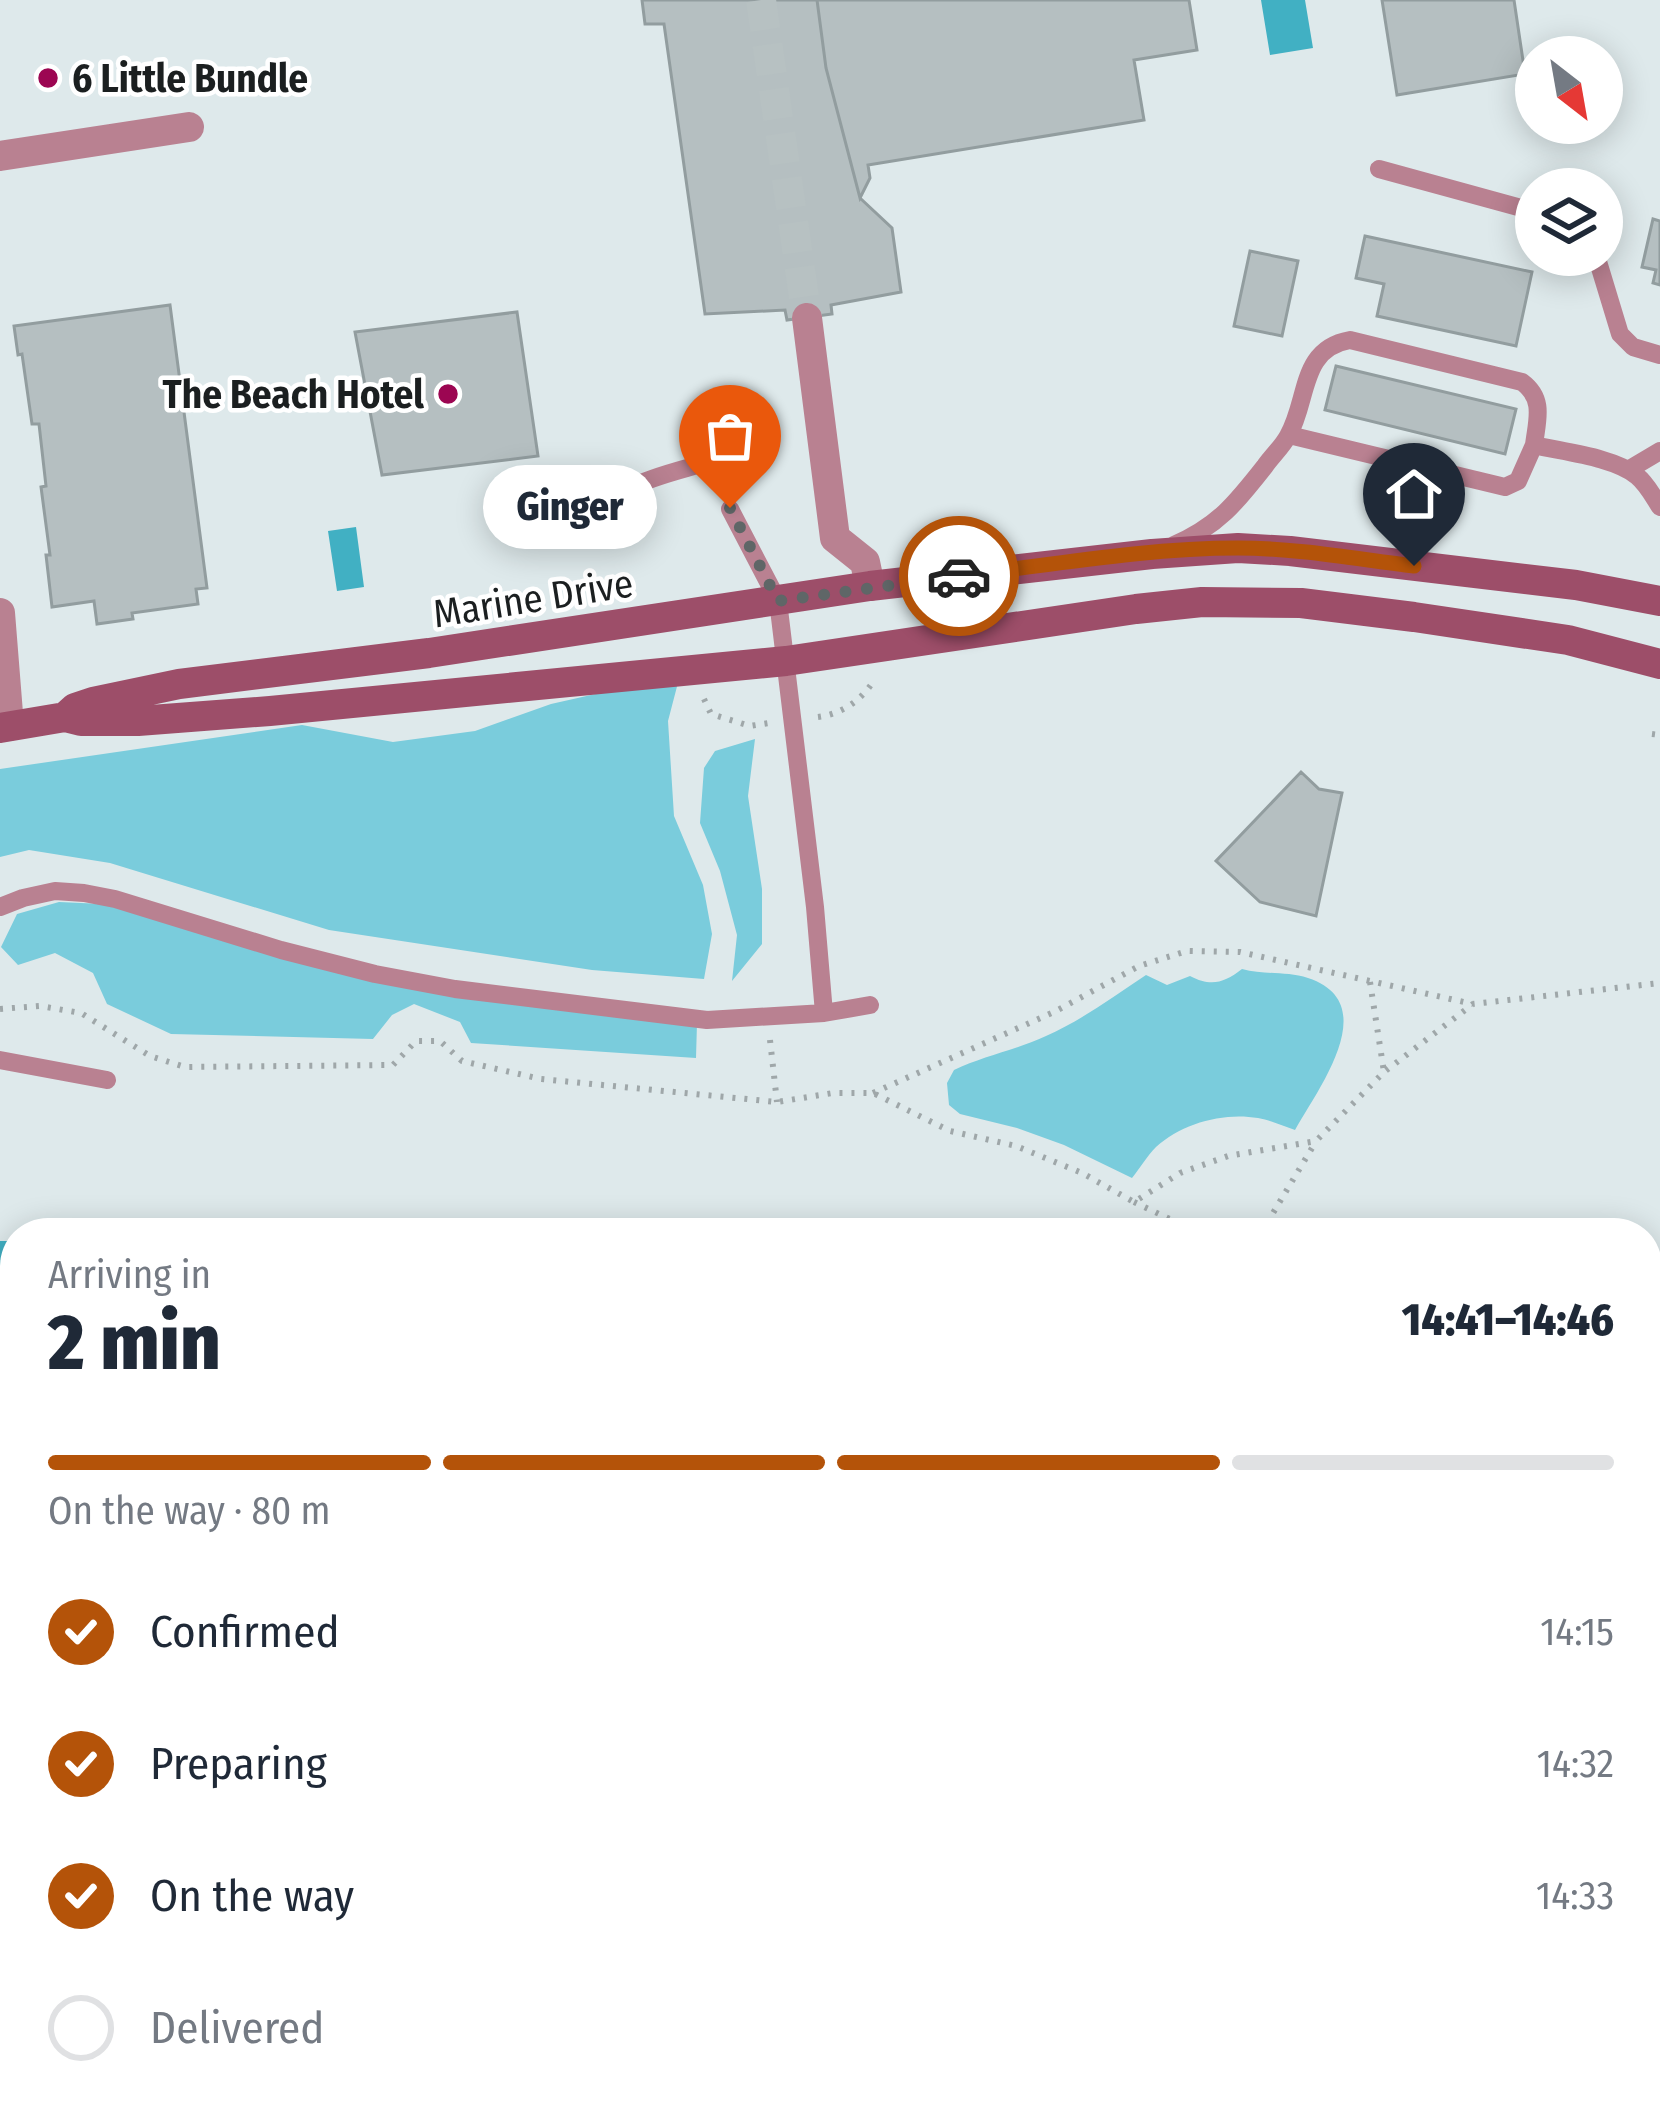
<!DOCTYPE html>
<meta charset="utf-8">
<style>
:root{--surface:#fff;--page:#f2f2f3;--text:#1f2937;--muted:#747a83;--line:#e0e1e3;--accent:#b45309}
body{margin:0;font-family:"Fira Sans Condensed",sans-serif;background:var(--page);color:var(--text);height:100vh;display:flex;flex-direction:column;font-size:45px;white-space:nowrap}
*{box-sizing:border-box;margin:0}
p{font-size:39px;color:var(--muted)}
.icon{flex:none;width:66px;height:66px;fill:none;stroke:currentColor;stroke-width:2;stroke-linecap:round;stroke-linejoin:round}
.map{position:relative;flex:1;overflow:hidden}
.panel{position:absolute;left:0px;top:1218px;width:1662px;height:900px;display:flex;flex-direction:column;background:var(--surface);border-radius:48px 48px 0 0;box-shadow:0 6px 30px #0003}
.panel>*{flex:none}
.needle{width:78px;rotate:149deg}
.controls{position:absolute;left:1515px;top:36px;display:grid;gap:24px}
.controls a{display:grid;place-items:center;width:108px;height:108px;border-radius:50%;background:var(--surface);box-shadow:0 6px 30px #0003;font-size:60px}
.pin{position:absolute;display:grid;place-items:center;width:102px;height:102px;color:#fff;margin:-123px -51px;border-radius:50% 50% 50% 0;rotate:-45deg;box-shadow:0 0 12px #0007}
.pin .icon{rotate:45deg}
.courier{position:absolute;display:grid;place-items:center;width:120px;height:120px;margin:-60px;border:9px solid #b45309;border-radius:50%;background:#fff;color:#222;box-shadow:0 3px 15px #0007}
.bubble{position:absolute;height:84px;border-radius:42px;background:var(--surface);box-shadow:0 6px 30px #0003;font-size:39px;font-weight:800;line-height:84px;text-align:center}
.summary em{font-style:normal;font-weight:800}
.summary div{display:flex;flex-direction:column-reverse}
.summary{display:flex;align-items:center;justify-content:space-between;height:204px;padding:0 48px}
h1{font-size:78px;font-weight:800;line-height:90px}
.bar{display:grid;grid-template-columns:repeat(4,1fr);gap:18px 12px;align-content:center;height:144px;padding:0 48px}
.bar i{height:15px;border-radius:9px;background:var(--line)}
.bar .active{background:var(--accent)}
.bar p{grid-column:span 4}
ol{padding:0 48px;list-style:none}
li{display:flex;align-items:center;gap:36px;height:132px}
li p{margin-inline-start:auto}
li .icon{padding:12px;border-radius:50%;background:var(--accent);color:#fff;stroke-width:4}
li:last-child{color:var(--muted)}
li i{width:66px;height:66px;border:6px solid var(--line);border-radius:50%}
.map>svg:first-child{display:block}
.green{fill:#7accdc}
.water{fill:#41b0c3}
.building{fill:#b5bfc1;stroke:#929d9f;stroke-width:3}
.lines{fill:none;stroke-linecap:round;stroke-linejoin:round}
.street-tunnel{stroke:#b7c1c2;stroke-width:30;stroke-dasharray:30 15;stroke-linecap:butt}
.path{stroke:#9fa7a9;stroke-width:6;stroke-dasharray:3 9;stroke-linecap:butt}
.lane{stroke:#b98191;stroke-width:18}
.street{stroke:#b98191;stroke-width:30}
.secondary{stroke:#9d4e69;stroke-width:30}
.done{stroke:#5f6667;stroke-width:12;stroke-dasharray:0 21.6}
.route{stroke:#b45309;stroke-width:15}
.poi-dot{fill:#9c0652;stroke:#fff;stroke-width:4.5}
.labels{text-anchor:middle;stroke-width:9;stroke-linejoin:round;paint-order:stroke}
.poi-label{font-size:39px;font-weight:bold;fill:#1b1f20;stroke:#fff;text-anchor:start}
.street-label{font-size:39px;fill:#1b1f20;stroke:#fff}
</style>
<div class="map">
<svg width="1660" height="2118" viewBox="0 0 1660 2118">
<rect width="100%" height="100%" fill="#dee9eb"/>
<path class="green" d="M680,675L668,721L674,816L703,885L712,934L704,979L592,970L329,930L110,863L29,850L0,857V769L302,725L393,742L475,731L551,704Z
M755,739L748,796L762,889V944L732,981L737,935L720,871L700,823L704,768L715,751Z
M59,902L103,904L290,960L697,1023L696,1058L471,1043L460,1022L414,1004L392,1015L373,1039L171,1034L107,1004L93,973L55,953L18,965L1,947L17,914Z
M1242,969C1263,975 1286,971 1308,978C1384,1003 1318,1089 1295,1130C1283,1126 1270,1120 1258,1118C1224,1112 1182,1123 1156,1147C1147,1156 1140,1168 1132,1178L1064,1145L1017,1128L960,1114L949,1105L947,1083L954,1070C983,1056 1016,1050 1046,1036C1082,1020 1113,997 1146,975L1167,985L1190,976C1211,987 1224,983 1242,969Z"/>
<path class="water" d="M1261,0H1305L1313,48L1270,55Z
M356,527L364,587L337,591L328,531Z
M0,1241H15V2103H1647V1439L1660,1438V2118H0Z"/>
<path class="building" d="M642,0H817L826,68L860,198L892,228L901,292L831,305L832,314L787,320L785,310L705,314L664,24H645Z
M642,0H817L826,68L860,198L892,228L901,292L831,305L832,314L787,320L785,310L705,314L664,24H645Z
M817,0H1189L1197,50L1134,60L1144,120L868,165L870,178L860,198L826,68Z
M1382,0H1514L1525,74L1397,95Z
M1653,219L1660,221V285L1653,283L1656,270L1642,267Z
M1365,236L1532,272L1516,346L1377,316L1384,284L1356,278Z
M1250,251L1298,261L1282,336L1234,326Z
M170,305L207,588L196,589L198,604L132,613L133,619L97,624L94,601L52,607L46,555H50L41,487L46,486L39,424H32L22,354L18,355L14,326Z
M517,312L538,456L382,475L355,332Z
M1336,366L1516,409L1505,454L1325,410Z
M1301,772L1319,789L1342,793L1316,916L1260,902L1216,861Z"/>
<g class="lines">
<path class="street-tunnel" d="M761,0L807,318"/>
<path class="path" d="M704,699L711,714L750,726L769,723
M818,717C842,714 862,700 874,680
M1652,734L1660,735
M1370,982L1384,1072
M0,1009L40,1006L81,1013L150,1056L185,1067L393,1065L416,1041H440L462,1061L541,1079L777,1102L833,1093H873L950,1131L1016,1146L1082,1173L1134,1202L1180,1173L1228,1156L1316,1141L1384,1072L1473,1004L1660,983
M770,1040L777,1102
M873,1093L1054,1012L1139,966L1187,951L1240,952L1473,1004
M1134,1202L1180,1224L1192,1233
M1261,1233L1315,1143"/>
<path class="lane" d="M1379,169L1536,212
M1596,255L1620,334L1633,347L1660,355
M1289,435L1505,487L1518,481L1534,445
M1628,470L1660,451
M730,509L778,601L815,907L824,1013
M600,525C600,486 673,473 704,463
M1174,545C1218,526 1236,503 1265,466C1272,456 1282,447 1288,436C1309,400 1299,349 1350,340L1522,382C1545,399 1537,420 1534,445C1563,452 1614,457 1637,476C1647,484 1653,496 1660,507
M0,907L23,898L55,891L84,893L115,899L281,950L375,974L455,989L707,1020L824,1013L870,1005
M0,1060L107,1080"/>
<path class="street" d="M0,156L189,127
M807,318L835,538L865,562L870,586
M0,613L9,726"/>
<path class="secondary" d="M65,717L75,708L93,702L179,684L429,653L870,586L1152,554L1238,548L1290,551L1576,585L1660,601
M0,728L65,717L81,721H138L270,711L786,661L1136,609L1202,602L1301,603L1414,617L1568,640L1660,664"/>
</g>
<g class="lines">
<path class="done" d="M730,508L778,601L959,576"/>
<path class="route" d="M959,576C1051,565 1146,548 1238,548C1297,548 1356,559 1414,566"/>
</g>
<g class="poi-dot">
<circle cx="48" cy="78" r="12"/>
<circle cx="448" cy="394" r="12"/>
</g>
<g class="labels">
<g class="poi-label">
<text x="72" y="92">6 Little Bundle</text>
<text x="424" y="408" text-anchor="end">The Beach Hotel</text>
</g>
<g class="street-label">
<text transform="translate(533 598) rotate(-9)" y="14">Marine Drive</text>
</g>
</g>
</svg>
<div class="controls">
<a><svg class="needle" viewBox="-14 -14 28 28"><path d="M0-13l5 13h-10z" fill="#e53935"/><path d="M0 13l5-13h-10z" fill="#747a83"/></svg></a>
<a><svg class="icon" aria-label="layers" viewBox="0 0 24 24"><path d="M12 4l9 5-9 5-9-5zM3 14l9 5 9-5"/></svg></a>
</div>
<div class="pin" style="left:730px;top:508px;background:#ea580c"><svg class="icon" aria-label="bag" viewBox="0 0 24 24"><path d="M5 8h14l-1 12H6zM9 8a3 3 0 0 1 6 0"/></svg></div>
<div class="pin" style="left:1414px;top:566px;background:#1f2937"><svg class="icon" aria-label="home" viewBox="0 0 24 24"><path d="M3 11l9-7 9 7M6 9v11h12V9"/></svg></div>
<div class="courier" style="left:959px;top:576px"><svg class="icon" aria-label="car" viewBox="0 0 24 24"><path d="M5 17H2v-5l4-1 3-4h7l3 4 3 1v5h-3M9 17h6M6 11h13"/><circle cx="7" cy="17" r="2"/><circle cx="17" cy="17" r="2"/></svg></div>
<div class="bubble" style="left:483px;top:465px;width:174px">Ginger</div>
<section class="panel">
<div class="summary"><div><h1>2 min</h1><p>Arriving in</p></div><em>14:41–14:46</em></div>
<div class="bar"><i class="active"></i><i class="active"></i><i class="active"></i><i></i><p>On the way · 80 m</p></div>
<ol>
<li><svg class="icon" aria-label="check" viewBox="0 0 24 24"><path d="M5 12l5 5 9-10"/></svg>Confirmed<p>14:15</p></li>
<li><svg class="icon" aria-label="check" viewBox="0 0 24 24"><path d="M5 12l5 5 9-10"/></svg>Preparing<p>14:32</p></li>
<li><svg class="icon" aria-label="check" viewBox="0 0 24 24"><path d="M5 12l5 5 9-10"/></svg>On the way<p>14:33</p></li>
<li><i></i>Delivered</li>
</ol>
</section>
</div>
